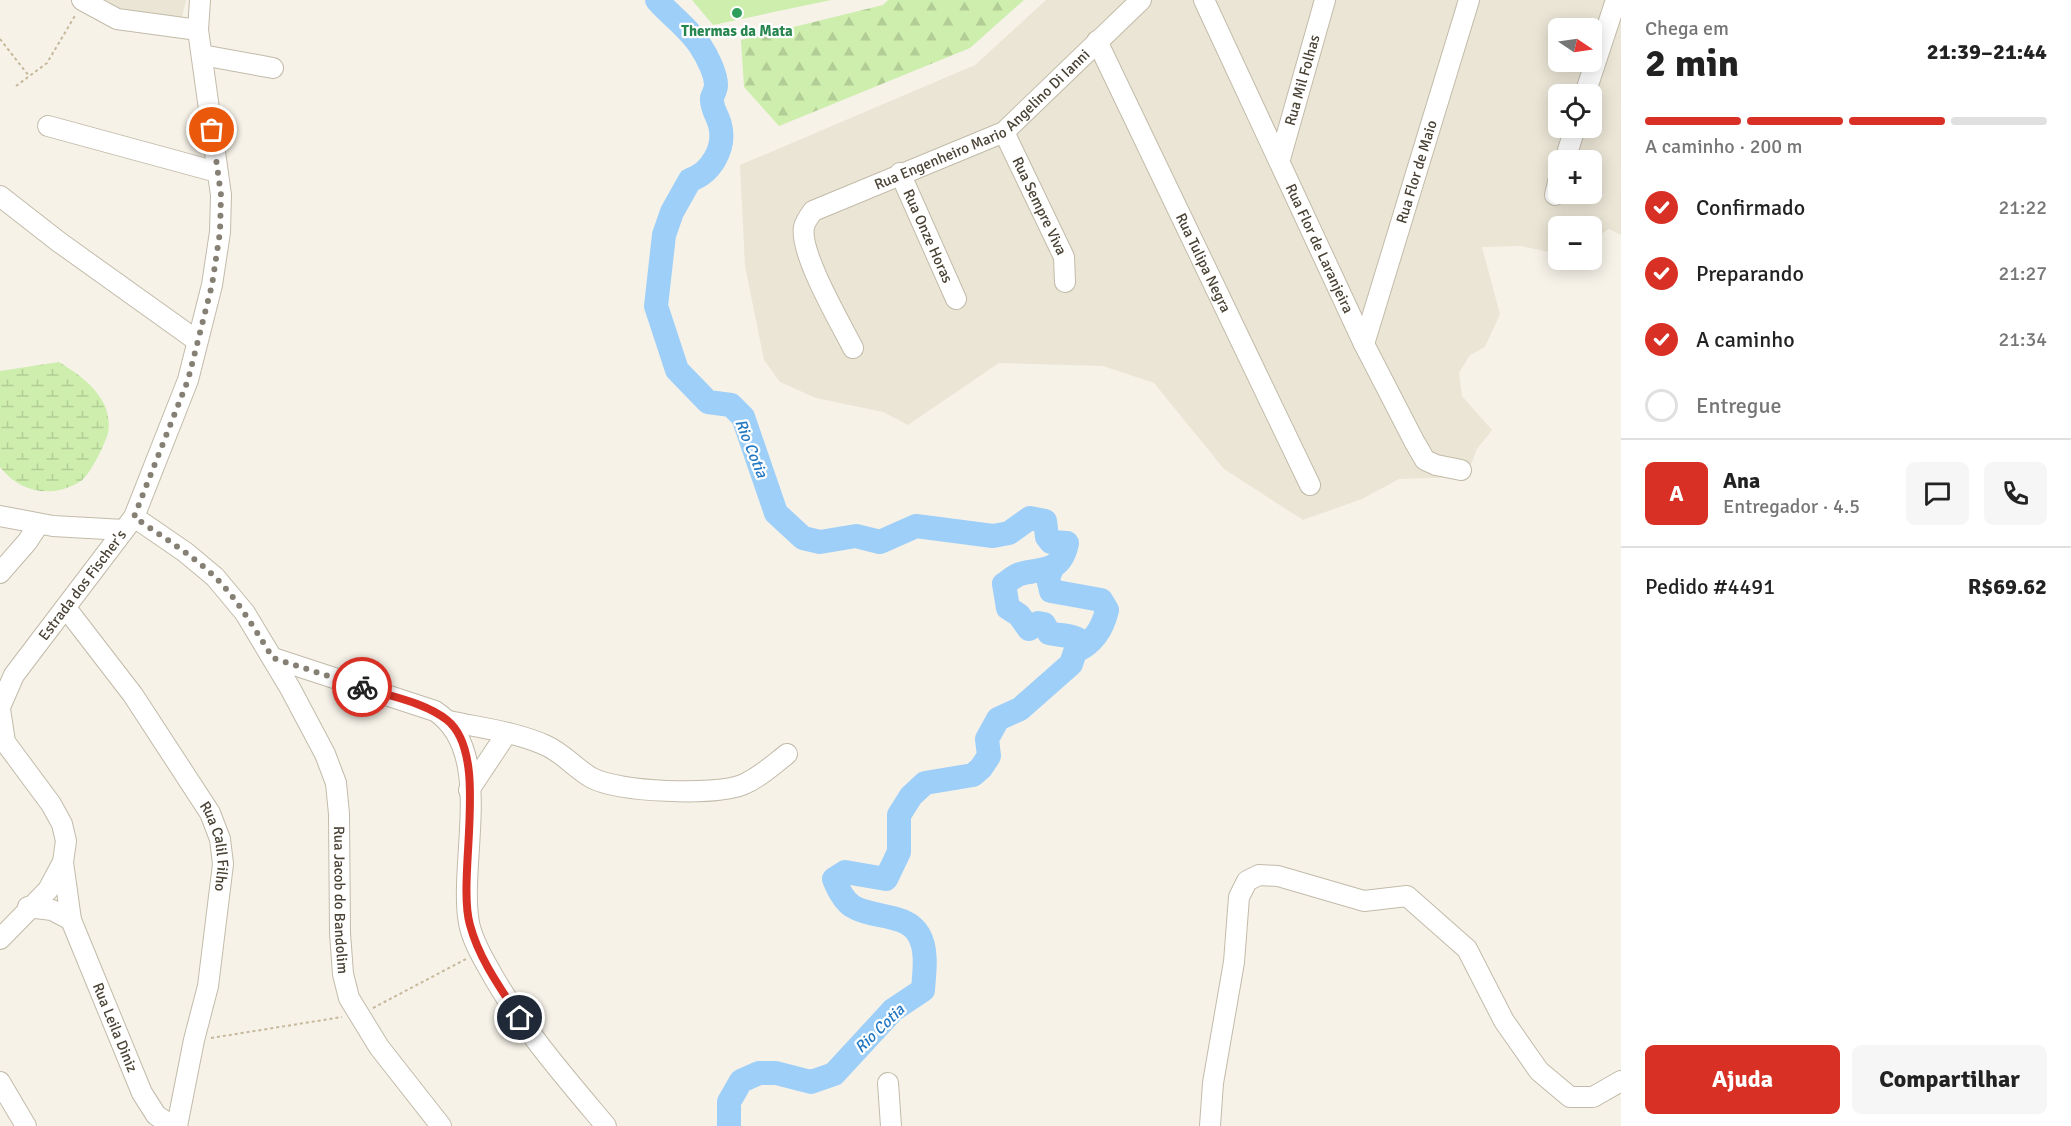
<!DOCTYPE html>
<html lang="pt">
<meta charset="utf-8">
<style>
:root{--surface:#fff;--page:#f6f6f6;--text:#222;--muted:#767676;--line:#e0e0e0;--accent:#d93025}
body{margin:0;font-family:Signika,sans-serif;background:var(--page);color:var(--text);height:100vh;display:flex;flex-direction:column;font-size:22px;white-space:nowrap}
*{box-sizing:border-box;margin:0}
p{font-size:20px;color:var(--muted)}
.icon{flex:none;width:33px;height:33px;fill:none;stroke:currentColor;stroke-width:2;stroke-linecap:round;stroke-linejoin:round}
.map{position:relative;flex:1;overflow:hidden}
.side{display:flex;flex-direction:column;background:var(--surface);width:450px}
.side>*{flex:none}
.needle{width:39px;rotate:103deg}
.fabs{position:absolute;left:1548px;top:18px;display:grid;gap:12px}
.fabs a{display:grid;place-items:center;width:54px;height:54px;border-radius:9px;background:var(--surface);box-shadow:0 3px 15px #0003;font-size:30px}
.pin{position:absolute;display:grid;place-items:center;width:51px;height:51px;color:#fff;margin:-26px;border:3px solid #fff;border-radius:50%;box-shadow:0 2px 6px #0007}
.courier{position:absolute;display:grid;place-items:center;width:60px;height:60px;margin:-30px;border:4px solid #d93025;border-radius:50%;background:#fff;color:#222;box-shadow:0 2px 8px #0007}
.head em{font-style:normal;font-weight:800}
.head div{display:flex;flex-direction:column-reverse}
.head{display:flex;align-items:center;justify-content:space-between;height:102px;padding:0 24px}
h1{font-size:39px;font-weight:800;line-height:45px}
.bar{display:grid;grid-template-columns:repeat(4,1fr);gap:9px 6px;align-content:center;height:72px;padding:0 24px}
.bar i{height:8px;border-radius:4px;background:var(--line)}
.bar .active{background:var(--accent)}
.bar p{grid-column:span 4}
.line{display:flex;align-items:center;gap:15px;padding:0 24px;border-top:2px solid var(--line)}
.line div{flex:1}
.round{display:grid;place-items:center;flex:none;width:63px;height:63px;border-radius:9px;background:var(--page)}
ol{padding:0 24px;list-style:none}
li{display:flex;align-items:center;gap:18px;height:66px}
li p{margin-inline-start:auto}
li .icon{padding:6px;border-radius:50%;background:var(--accent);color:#fff;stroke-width:4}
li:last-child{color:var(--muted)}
li i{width:33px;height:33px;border:3px solid var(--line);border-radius:50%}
.primary-button{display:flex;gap:12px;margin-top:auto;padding:12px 24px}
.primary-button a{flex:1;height:69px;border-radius:9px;background:var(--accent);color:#fff;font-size:24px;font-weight:800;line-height:69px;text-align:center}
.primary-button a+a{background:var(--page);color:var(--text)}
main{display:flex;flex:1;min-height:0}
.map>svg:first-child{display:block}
.residential{fill:#eae5d5;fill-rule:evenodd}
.forest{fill:url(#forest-firs)}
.wetland{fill:url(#wetland-marsh)}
.garden{fill:#cdeeac}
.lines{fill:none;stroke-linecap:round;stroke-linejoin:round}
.river{stroke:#9ecff8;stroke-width:24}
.minor-casing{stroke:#c2bba9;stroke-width:22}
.path{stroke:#c6b899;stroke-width:2;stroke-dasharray:3 3;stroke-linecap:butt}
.minor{stroke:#fff;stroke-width:20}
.done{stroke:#868074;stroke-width:6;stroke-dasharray:0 10.8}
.route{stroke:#d93025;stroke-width:8}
.leisure-dot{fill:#2e9e5b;stroke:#fff;stroke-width:2}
.labels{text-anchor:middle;stroke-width:4.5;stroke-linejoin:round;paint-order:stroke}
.leisure-label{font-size:15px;font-weight:bold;fill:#27864d;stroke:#fff}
.street-label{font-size:15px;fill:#4a4335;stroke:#fff}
.water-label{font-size:16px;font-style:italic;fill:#2277c3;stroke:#fff}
</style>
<main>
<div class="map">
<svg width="1621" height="1126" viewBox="0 0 1621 1126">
<defs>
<pattern id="forest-firs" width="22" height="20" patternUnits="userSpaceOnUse" patternTransform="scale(1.5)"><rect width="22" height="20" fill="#cdeeac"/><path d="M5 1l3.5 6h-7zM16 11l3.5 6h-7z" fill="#b2cd95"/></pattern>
<pattern id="wetland-marsh" width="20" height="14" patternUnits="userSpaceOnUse" patternTransform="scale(1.5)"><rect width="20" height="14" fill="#cdeeac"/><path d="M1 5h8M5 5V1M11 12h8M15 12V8" fill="none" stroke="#b2cd95"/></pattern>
</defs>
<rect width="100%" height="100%" fill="#f6f2e8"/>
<path class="residential" d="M99,0H186L181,21L103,6Z
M1046,0H1621V235L1609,229L1592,240V226H1558V254L1521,246L1482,247L1500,314L1485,347L1470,355L1459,373L1462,396L1492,430L1477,449L1466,477L1399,479L1362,499L1303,520L1224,469L1154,383L1103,366L999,363L908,425L883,412L816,398L780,382L764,360L745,266L740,165L975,65ZM1558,28H1592V62H1558ZM1558,94H1592V128H1558ZM1558,160H1592V194H1558Z"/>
<path class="forest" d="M888,0H1024L970,48L779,126L744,87L741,40L883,5Z"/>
<path class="wetland" d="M59,362C78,374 95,385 105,406C108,413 110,426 108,433C105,444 90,475 81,481C53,499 20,493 0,467V371Z"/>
<path class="garden" d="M692,0H831L713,25Z"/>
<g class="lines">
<path class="river" d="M657,0C671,16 690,29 701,47C707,56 716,74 716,85C716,90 713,94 712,98C711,108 718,116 720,125C726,148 711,173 690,180L672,212L664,235L656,306L677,370L708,402L731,405L743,417L776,513L790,526L803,538L820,542L856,536L880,542L916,526L993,536L1009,533L1030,518L1045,521L1047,537L1051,542L1067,543C1061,574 1041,568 1020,574C1014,576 1009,581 1004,584L1008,608L1019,615L1029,629L1038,623L1044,624L1049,633C1060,636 1070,634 1079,640L1071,664L1020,709L998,719L987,739L989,756L981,768L973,775L925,783L911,796L899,815V852L886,879L845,872L834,879C838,889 843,900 852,906C872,919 906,912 919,935C928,951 924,974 923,990L893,1010L834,1074L811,1082L776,1073H759L741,1081L729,1102V1126
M1053,566L1048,578L1051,591L1101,600L1107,610C1103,627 1094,642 1078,650"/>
<defs>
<g id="minor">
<path d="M82,0L117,19L198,30"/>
<path id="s1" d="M1204,0L1364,344L1414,441L1425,460L1436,465L1461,470"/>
<path id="s2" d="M1097,41L1310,485"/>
<path d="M202,55L273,68"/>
<path d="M1585,94L1616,0"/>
<path d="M48,126L217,172"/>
<path id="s3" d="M1004,132L1064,257L1065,282"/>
<path id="s4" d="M1280,159L1325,0"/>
<path d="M1565,160L1575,128"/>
<path id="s5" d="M900,173L956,299"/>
<path d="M1555,195L1558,182"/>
<path d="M0,196L59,242L196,340"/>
<path id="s6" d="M1364,344L1469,0"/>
<path id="s7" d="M853,348C841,324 799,253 804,227C805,222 810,215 813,211L1004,132L1141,0"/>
<path d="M0,516L53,526L124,530"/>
<path id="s8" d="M134,517L185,552L215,577L245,613L290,688L325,754L336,783L339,814L340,933L343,974L349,998L379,1047L441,1126"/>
<path d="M0,573L27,542L39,524"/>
<path id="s9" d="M66,608L133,695L210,813L220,839L223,864L208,986L194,1040L177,1126"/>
<path d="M273,658L435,711C496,751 458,862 469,923C472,939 481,955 489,969C521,1027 564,1076 606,1126"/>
<path id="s10" d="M0,707L14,675L134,517L188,380L212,285L220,232L221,195L198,30L200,0"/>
<path d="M0,709L5,742L51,804L62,824L66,841L63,862L48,890L0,939"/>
<path d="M449,721C481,728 517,732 547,746C564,754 576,769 592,778C619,792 713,796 742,785C759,778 773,765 787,754"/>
<path d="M469,790L507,733"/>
<path d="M28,907L52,910L71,920L63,862"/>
<path id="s11" d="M71,920L142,1093L156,1115L172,1126"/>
<path d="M0,1082L26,1126"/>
<path d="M888,1083L891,1126"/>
<path d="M1210,1126L1213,1083L1234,962L1239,897L1247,881L1259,875L1278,876L1364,901L1407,896L1467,949L1504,1021L1539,1071L1570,1097H1593L1621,1081"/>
</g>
</defs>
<use href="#minor" class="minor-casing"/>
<path class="path" d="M0,39L29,76
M16,86L47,63L76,14
M373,1008L466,959
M211,1038L342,1017"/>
<use href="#minor" class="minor"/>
</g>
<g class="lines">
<path class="done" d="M212,130L221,195L220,232L212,285L188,380L134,517C161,536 189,553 213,575C238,599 255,630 273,658L362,687"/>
<path class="route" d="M362,687C388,696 425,702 447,720C491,755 456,876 470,925C479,959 501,989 520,1018"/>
</g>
<circle class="leisure-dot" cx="737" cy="13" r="6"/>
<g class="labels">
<g class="leisure-label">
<text x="737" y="36">Thermas da Mata</text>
</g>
<g class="street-label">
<text dy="5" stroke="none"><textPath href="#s4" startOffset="82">Rua Mil Folhas</textPath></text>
<text dy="5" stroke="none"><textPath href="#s7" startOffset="345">Rua Engenheiro Mario Angelino Di Ianni</textPath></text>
<text dy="5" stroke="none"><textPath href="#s6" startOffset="180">Rua Flor de Maio</textPath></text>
<text dy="5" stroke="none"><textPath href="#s3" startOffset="82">Rua Sempre Viva</textPath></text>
<text dy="5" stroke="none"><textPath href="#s5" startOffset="69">Rua Onze Horas</textPath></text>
<text dy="5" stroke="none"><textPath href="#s1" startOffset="274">Rua Flor de Laranjeira</textPath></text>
<text dy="5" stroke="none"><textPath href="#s2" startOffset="246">Rua Tulipa Negra</textPath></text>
<text dy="5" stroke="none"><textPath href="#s10" startOffset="148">Estrada dos Fischer's</textPath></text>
<text dy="5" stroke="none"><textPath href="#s9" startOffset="285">Rua Calil Filho</textPath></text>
<text dy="5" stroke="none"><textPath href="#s8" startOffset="458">Rua Jacob do Bandolim</textPath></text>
<text dy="5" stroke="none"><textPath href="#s11" startOffset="116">Rua Leila Diniz</textPath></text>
</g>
<g class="water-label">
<text transform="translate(752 448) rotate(68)" y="6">Rio Cotia</text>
<text transform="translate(879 1028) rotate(-44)" y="6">Rio Cotia</text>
</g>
</g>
</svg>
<div class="fabs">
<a><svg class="needle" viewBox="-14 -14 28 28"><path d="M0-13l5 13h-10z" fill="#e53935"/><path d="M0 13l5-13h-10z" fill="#767676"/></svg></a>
<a><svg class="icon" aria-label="locate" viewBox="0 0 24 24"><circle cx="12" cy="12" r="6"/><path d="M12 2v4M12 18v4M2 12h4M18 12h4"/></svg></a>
<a>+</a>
<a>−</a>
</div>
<div class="pin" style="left:212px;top:130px;background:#ea580c"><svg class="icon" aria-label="bag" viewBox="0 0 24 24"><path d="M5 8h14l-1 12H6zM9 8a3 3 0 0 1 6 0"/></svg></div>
<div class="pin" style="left:520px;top:1018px;background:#1f2937"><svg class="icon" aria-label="home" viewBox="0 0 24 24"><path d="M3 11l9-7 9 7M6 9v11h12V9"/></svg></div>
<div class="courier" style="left:362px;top:687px"><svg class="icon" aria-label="bike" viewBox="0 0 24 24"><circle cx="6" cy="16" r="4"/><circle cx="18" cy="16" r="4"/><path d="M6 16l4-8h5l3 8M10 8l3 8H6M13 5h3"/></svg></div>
</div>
<section class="side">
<div class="head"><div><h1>2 min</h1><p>Chega em</p></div><em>21:39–21:44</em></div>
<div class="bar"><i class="active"></i><i class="active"></i><i class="active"></i><i></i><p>A caminho · 200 m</p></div>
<ol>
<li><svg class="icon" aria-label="check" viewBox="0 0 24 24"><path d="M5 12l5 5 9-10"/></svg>Confirmado<p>21:22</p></li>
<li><svg class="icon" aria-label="check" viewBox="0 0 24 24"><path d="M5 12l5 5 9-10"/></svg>Preparando<p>21:27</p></li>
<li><svg class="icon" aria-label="check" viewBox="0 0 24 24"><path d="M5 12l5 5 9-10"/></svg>A caminho<p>21:34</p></li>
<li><i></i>Entregue</li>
</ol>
<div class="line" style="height:108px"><b class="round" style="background:var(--accent);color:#fff">A</b><div><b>Ana</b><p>Entregador · 4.5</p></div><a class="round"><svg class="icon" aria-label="chat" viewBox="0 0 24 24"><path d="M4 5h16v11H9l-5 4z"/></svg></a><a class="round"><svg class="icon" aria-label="phone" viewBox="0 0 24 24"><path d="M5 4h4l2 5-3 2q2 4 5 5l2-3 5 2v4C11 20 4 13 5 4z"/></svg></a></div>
<div class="line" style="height:78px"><div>Pedido #4491</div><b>R$69.62</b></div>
<div class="primary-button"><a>Ajuda</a><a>Compartilhar</a></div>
</section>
</main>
